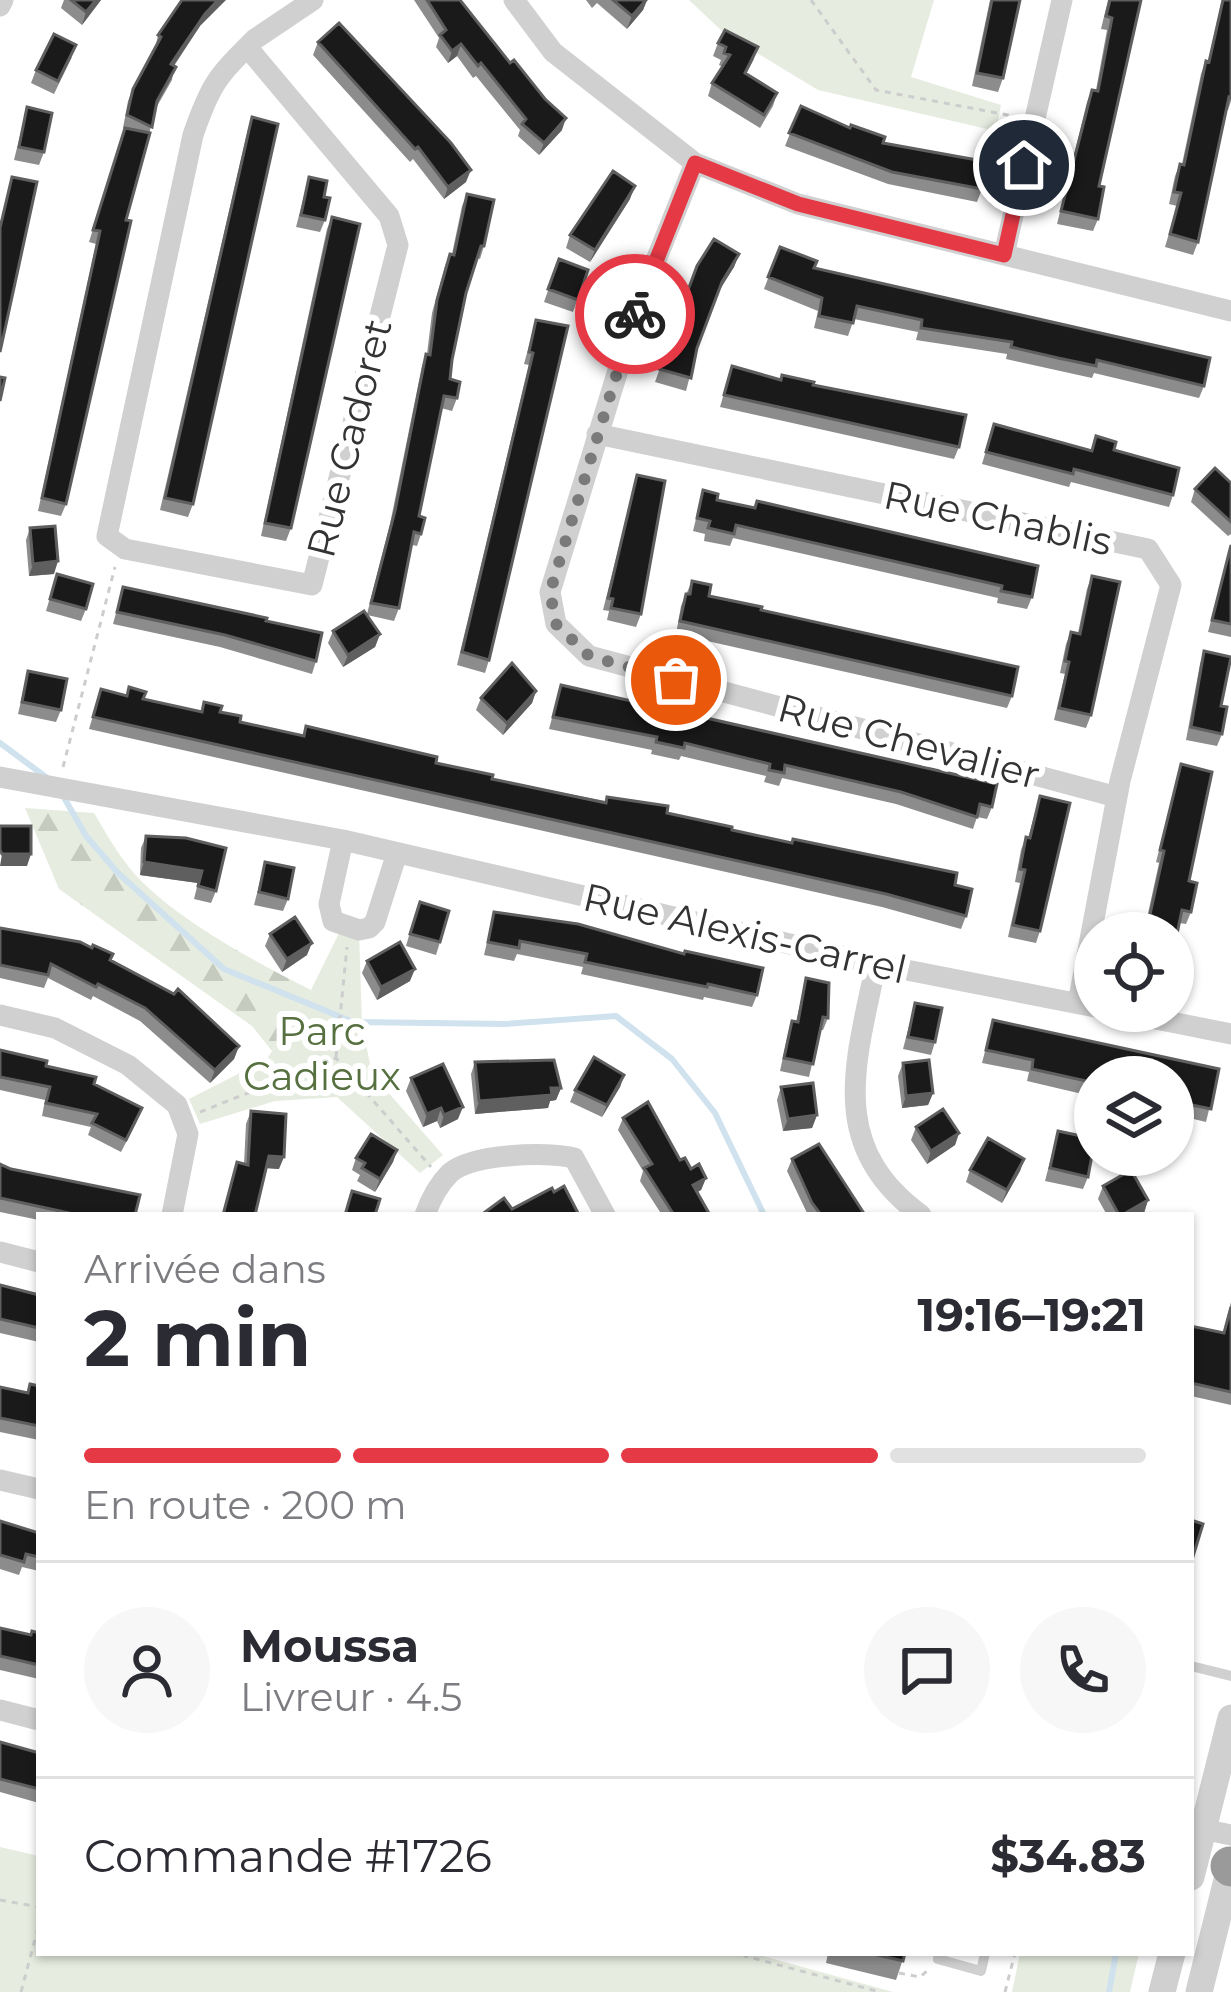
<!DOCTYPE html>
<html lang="fr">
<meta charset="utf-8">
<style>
:root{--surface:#fff;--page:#f7f7f7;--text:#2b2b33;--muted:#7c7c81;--line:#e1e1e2;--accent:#e63946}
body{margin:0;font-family:Montserrat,sans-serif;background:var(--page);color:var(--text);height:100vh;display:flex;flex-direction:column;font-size:45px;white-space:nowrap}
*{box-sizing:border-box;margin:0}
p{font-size:39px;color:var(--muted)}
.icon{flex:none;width:66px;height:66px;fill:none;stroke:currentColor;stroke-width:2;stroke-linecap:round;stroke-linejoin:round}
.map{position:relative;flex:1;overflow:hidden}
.panel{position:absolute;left:36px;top:1212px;width:1158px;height:744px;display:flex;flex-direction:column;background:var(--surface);border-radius:0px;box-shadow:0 3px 9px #0004}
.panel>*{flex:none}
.buttons{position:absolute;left:1074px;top:912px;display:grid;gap:24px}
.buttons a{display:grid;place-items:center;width:120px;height:120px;border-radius:50%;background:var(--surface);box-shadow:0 3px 9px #0004;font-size:60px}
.pin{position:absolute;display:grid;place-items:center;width:102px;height:102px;color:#fff;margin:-51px;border:6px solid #fff;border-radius:50%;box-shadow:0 3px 12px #0007}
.courier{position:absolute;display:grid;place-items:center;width:120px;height:120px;margin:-60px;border:9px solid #e63946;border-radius:50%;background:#fff;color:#222;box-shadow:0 3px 15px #0007}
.overview em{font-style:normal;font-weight:700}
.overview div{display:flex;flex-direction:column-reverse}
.overview{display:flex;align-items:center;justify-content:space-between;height:204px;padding:0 48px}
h1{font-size:78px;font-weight:700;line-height:90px}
.bar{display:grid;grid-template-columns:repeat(4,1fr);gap:18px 12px;align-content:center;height:144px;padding:0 48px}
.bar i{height:15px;border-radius:9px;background:var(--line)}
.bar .current{background:var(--accent)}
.bar p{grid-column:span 4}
.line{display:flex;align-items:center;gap:30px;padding:0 48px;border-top:3px solid var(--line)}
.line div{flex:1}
.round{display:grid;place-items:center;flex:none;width:126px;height:126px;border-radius:63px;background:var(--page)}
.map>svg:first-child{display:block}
.forest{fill:url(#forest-firs)}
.green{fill:#e6ecdf}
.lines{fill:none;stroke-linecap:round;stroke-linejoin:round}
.stream{stroke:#cfe2ee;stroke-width:6}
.path{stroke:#cdcdcd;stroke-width:3;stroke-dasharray:6 6;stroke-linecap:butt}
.service{stroke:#d0d0d0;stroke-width:10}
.minor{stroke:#d0d0d0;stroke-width:21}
.tertiary{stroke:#d0d0d0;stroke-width:27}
.motorway{stroke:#9a9a9a;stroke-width:39}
.wall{fill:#8c8c8c}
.shaded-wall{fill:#5f5f5f}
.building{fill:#1a1a1a;stroke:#5f5f5f;stroke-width:3}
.done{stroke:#7a7a7a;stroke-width:12;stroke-dasharray:0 21.6}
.route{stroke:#e63946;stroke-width:15}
.labels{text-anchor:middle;stroke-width:12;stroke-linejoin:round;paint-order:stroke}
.street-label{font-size:39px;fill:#333;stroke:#fff}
.park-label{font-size:39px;fill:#56703f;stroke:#fff}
</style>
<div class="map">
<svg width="1231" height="1992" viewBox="0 0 1231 1992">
<defs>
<pattern id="forest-firs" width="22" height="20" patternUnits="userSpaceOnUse" patternTransform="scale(3)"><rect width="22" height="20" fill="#e6ecdf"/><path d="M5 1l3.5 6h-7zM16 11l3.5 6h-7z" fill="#c6cbc0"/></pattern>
</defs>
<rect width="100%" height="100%" fill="#fff"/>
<path class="forest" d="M25,808L94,813C108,837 123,863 143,883C188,926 256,962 311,990L272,1051L252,1026L59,889Z"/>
<path class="green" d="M689,0H934L911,77L1001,105L996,131L818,90L724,33Z
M359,930L362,1024L372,1074L443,1155L420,1173L337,1097L275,1101L200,1124L189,1099L267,1059L311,990L340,931Z
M0,1847L39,1856V1953H752L893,1992H0Z
M1020,1953H1139L1130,1992H1012Z"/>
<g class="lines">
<path class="stream" d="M0,743L50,780
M62,794L86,836L118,873L224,969L353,1022L506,1024L616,1016L672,1059L715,1113L764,1215
M1109,1992L1116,1953"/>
<path class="path" d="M811,0L876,90L1013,116
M63,767L115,567
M336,1057L347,947
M200,1112L336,1058L431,1167
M0,1900L39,1907
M745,1953V1956L880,1992
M899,1973L920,1977L928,1970
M21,1992L39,1924
M1005,1992L1015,1953"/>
<path class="service" d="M1191,1666L1231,1676
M939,1953L938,1959L981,1971L985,1953"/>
<path class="minor" d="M514,0L553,52L695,163L798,204L1231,311
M0,6L3,0
M247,47L389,216L398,245L312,585L125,549L107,536L193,135C211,83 217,77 255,39L313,0
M695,163L638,305L550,592L556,624L589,656L1117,797
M1004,255L1062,0
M597,434L1148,549L1171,585L1120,781L1078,1003
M0,777L343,840L876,964L1095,1007
M343,840L329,904L333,921L359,930L369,928L375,922L397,853
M876,964C856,1062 826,1146 921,1215
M1116,1011L1231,1034
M0,1015L55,1028L128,1065L177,1105L188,1134L172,1215
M425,1215C430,1201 439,1184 450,1173C472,1154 547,1151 574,1158L605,1215
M0,1252L39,1262
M0,1480L39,1489
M0,1710L39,1720
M1192,1827L1231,1835"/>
<path class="tertiary" d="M1191,1877L1231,1718
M1162,1992L1172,1953
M1199,1992L1231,1864"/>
<path class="motorway" d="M1230,1866L1231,1867"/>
</g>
<path class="wall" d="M64,0H101L82,25L61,8Z
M414,0H460L562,130L539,155L518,136L520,130L476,76L473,78L457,56L448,63L436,47L439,38Z
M586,0H647L643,10L627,29L597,3L592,8Z
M990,0H1020L1003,78L998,92L972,86Z
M1108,0H1141L1099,186L1098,219L1093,231L1057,224L1087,102L1092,90H1096L1107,30L1101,29Z
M1222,0H1231V101L1228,110H1226L1198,242L1193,255L1165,247L1177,206L1169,204L1175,176L1180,164H1182L1201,74L1206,61L1208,62Z
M200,26L174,66L172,80L156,108L126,220L66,504L61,516L38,511L96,244L89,242L124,129L123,128L128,101L133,89L155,49L158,35Z
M318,42L466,182L444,199L413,159L410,162L313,55Z
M718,43L754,59L746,74L777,93L773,106L760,128L708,96L712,83L723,67L719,65L721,60L713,56Z
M72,57L54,94L31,83L36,70Z
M801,106L982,189L977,202L888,184L785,146Z
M27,107L44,152L39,165L14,160Z
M252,117L193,504L188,517L160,510L248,129Z
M309,177L324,197L325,220L320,232L296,227Z
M467,194L484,246L480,259L477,258L466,293L452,360L450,379L457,398L452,411L441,408L419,516L421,534L417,546L412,545L399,608L394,621L367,615L380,634L375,647L343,667L328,643L333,631L367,614L390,524L422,366L427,354L432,313L445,266L450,254H452L462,206Z
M630,199L590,262L566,248L570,235Z
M332,217L291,528L286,541L261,536L327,229Z
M780,247L814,268L1204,386L1199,398L1094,373L1092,378L1006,359L1007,354L916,340L918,332L854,319L848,336L814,328L818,311L764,289Z
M739,254L734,267L717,294L697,349L686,391L655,382L697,266Z
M559,259L588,270L573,312L544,302Z
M536,320L568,326L489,660L485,673L457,665L529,365L524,364Z
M732,366L781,380L813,385L959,447L954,459L720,407Z
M994,424L1091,450L1096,436L1173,495L1169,507L1071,482L1069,487L982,464Z
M637,475L641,614L636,627L607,620L609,611L603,610Z
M1231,483V534L1228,536L1191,502L1195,489Z
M703,490L717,500L754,508L757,501L1032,597L1027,609L997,603L998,598L733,538L730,546L704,541L705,534L693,531Z
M30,528L54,574L29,576L26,540Z
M1231,544V637L1208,632Z
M57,574L86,609L81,621L46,611Z
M1092,576L1091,715L1086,728L1054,720L1065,674L1060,673L1066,644L1071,632L1078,633L1087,589Z
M692,581L709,596L761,610L1012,696L1007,708L676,634L681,606Z
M123,587L266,621L316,661L312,674L220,647L113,624Z
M1204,651L1221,706L1222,734L1217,746L1186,740L1200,664Z
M28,671L61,710L56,722L18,714Z
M561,685L992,807L987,819L977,817L973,829L896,804L782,778L779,786L764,782L766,776L681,756L679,760L651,754L652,750L549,729Z
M101,689L201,712L204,702L240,722L303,736L306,726L492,779L667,813L955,885L966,916L961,929L882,907L89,729Z
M536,691L532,703L503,735L476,710L481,698Z
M1181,764L1191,912L1186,924L1179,923L1173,933H1139L1144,918H1147L1159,863L1156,862Z
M1040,796V931L1036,943L1008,937L1020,883L1015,882L1021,850L1026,837L1028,838Z
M146,836L216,891L211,903L194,899L198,883L140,875L141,848Z
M265,862L288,899L283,911L254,905Z
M494,912L757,995L752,1007L704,997L703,1000L581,974L583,967L517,954L514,961L484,955Z
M415,915L440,942L436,955L406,946Z
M0,928L110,960L239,1046L234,1059L210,1083L140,1021L93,996L91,1000L48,978L44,988L0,978Z
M270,934L307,955L282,972L265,946Z
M367,961L410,981L377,1000L362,973Z
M806,978L828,1018L823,1030H820L809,1077L780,1071L788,1034L792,1021L796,1022Z
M915,1003L935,1042L931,1055L903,1049Z
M993,1020L1219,1069L1206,1122L1173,1114V1077H1095V1097L1027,1081L1029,1072L982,1063Z
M0,1050L94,1084L137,1121L121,1152L88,1135L91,1127L42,1116L45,1100L0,1090Z
M475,1062L561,1088L556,1100L550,1101L548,1108L475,1114L471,1074Z
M903,1063L933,1093L928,1105L902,1108L898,1076Z
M624,1075L620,1087L602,1117L570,1102L575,1090Z
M411,1078L458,1119L440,1128L437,1121L423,1127L406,1091Z
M781,1087L817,1115L812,1128L783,1131L777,1100Z
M251,1111L279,1169L266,1168L255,1215H222L237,1162L244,1164L246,1124Z
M623,1118L691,1169L706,1178L701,1190L697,1192L710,1215H662L640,1181L643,1171L618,1130Z
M916,1127L959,1133L955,1145L927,1164L911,1140Z
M1058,1131L1088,1177L1083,1189L1045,1181Z
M397,1150L393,1162L375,1192L357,1181L360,1175L352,1170L356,1158Z
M792,1159L865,1215H808L787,1171Z
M1024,1159L1020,1171L1002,1203L966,1182L970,1170Z
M0,1164L135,1215H39V1220L0,1212Z
M1103,1186L1148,1200L1144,1213L1140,1215H1107L1098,1199Z
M0,1285L39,1295V1342L0,1333Z
M1231,1302V1405L1191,1396V1326L1223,1333Z
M30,1384L39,1386V1440L0,1432V1387L27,1392Z
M0,1521L39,1533V1571L22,1567L19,1575L0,1569Z
M0,1628L31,1635L39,1633V1679L0,1670Z
M0,1742L39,1753V1803L0,1792Z
M828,1953H905L896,1980L826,1963Z"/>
<path class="shaded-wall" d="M96,0H101L82,25L86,12Z
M218,0H226L200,26L166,77L171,64L205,14Z
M647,0L643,10L627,29L632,16Z
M461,44L457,56L448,63L452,51Z
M566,118L562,130L539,155L544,143Z
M471,170L466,182L444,199L448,187Z
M635,186L630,199L590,262L595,250Z
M739,254L734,267L717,294L722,282Z
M58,561L54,574L29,576L33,564Z
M380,634L375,647L343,667L348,655Z
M536,691L532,703L503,735L507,723Z
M2,854H31L27,866H0Z
M144,862L202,871L198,883L140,875Z
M312,943L307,955L282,972L287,959Z
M415,969L410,981L377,1000L381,987Z
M239,1046L234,1059L210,1083L215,1070Z
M624,1075L620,1087L602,1117L607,1105Z
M551,1088H561L556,1100L550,1101L548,1108L475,1114L479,1101Z
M933,1093L928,1105L902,1108L906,1096Z
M463,1107L458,1119L440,1128L444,1115Z
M441,1108L437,1121L423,1127L427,1114Z
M817,1115L812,1128L783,1131L788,1119Z
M959,1133L955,1145L927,1164L931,1151Z
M397,1150L393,1162L375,1192L380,1179Z
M269,1156L284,1157L279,1169L265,1168Z
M1024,1159L1020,1171L1002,1203L1007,1190Z
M706,1178L701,1190L689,1197L693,1185Z
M1148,1200L1144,1213L1140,1215H1122Z"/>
<path class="building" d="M71,0H96L86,12Z
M182,0H218L205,14L171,64L176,67L157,101L152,127L127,115L133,89L161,37L158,35Z
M427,0H460L510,63L514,60L545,99L566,118L544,143L522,124L526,119L481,63L478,66L461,44L452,51L440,35L446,30Z
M613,0H646L632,16Z
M992,0H1020L1003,78L977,73Z
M1110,0H1141L1099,186L1104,187L1098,219L1061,211L1092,90L1098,91L1112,18L1106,16Z
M1223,0H1231V98L1229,97L1198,242L1170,234L1181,193L1174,192L1180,164L1184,165L1206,61L1209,62Z
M339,23L451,143L471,170L448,187L418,147L415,149L318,42Z
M725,30L758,47L745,73L777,93L764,115L712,83L730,55L724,53L726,47L718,43Z
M54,34L76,45L58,81L36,70Z
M801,106L850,128L851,125L885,137L883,143L988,162L982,189L892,172L789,133Z
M27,107L52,113L44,152L19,147Z
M252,117L278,124L193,504L165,498Z
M125,128L150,133L126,220L131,221L66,504L42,498L100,231L93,230Z
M613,171L635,186L595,250L570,235Z
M12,177L37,182L0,352V228Z
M309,177L327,181L324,197L330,198L325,220L301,215Z
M467,194L494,200L484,246H481L466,293L452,360L450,379L460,382L457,398L444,396L419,516L425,518L421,534L414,532L399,608L371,603L395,511L426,354L430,355L437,300L450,254L454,255Z
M332,217L360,224L291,528L265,523Z
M714,239L739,254L722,282L697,348L691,378L659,369L697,266Z
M780,247L817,261L814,268L1210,358L1204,386L1097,360L1096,366L1058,358L1011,347L1012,342L921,328L922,320L857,306L853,323L819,316L822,298L768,277Z
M559,259L588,270L578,300L548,289Z
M536,320L568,326L489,660L462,652L533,353L529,352Z
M732,366L781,380L782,375L814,382L813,385L966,415L959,447L724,395Z
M0,377L5,378L0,401Z
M994,424L1092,451L1096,436L1116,442L1114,450L1179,468L1173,495L1074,469L1073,474L986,452Z
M1215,468L1231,483V522L1195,489Z
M637,475L665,481L641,614L611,608L613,599L608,598Z
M703,490L718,494L717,500L755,508L757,501L1038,566L1032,597L1001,591L1002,586L736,525L734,534L708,528L710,521L697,518Z
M55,526L58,561L33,564L30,528Z
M1231,545V624L1212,620Z
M57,574L93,584L86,609L50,599Z
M1092,576L1120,582L1091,715L1059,708L1069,662L1065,661L1071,632L1080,634Z
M692,581L711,585L709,596L762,607L761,610L1018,667L1012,696L680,621L686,594H690Z
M123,587L267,618L266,621L322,633L316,661L225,635L117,612Z
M364,611L380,634L348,655L333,631Z
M1204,651L1231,657L1221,706L1227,707L1222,734L1191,727Z
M512,663L536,691L507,723L481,698Z
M28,671L67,679L61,710L22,702Z
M561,685L997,784L992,807L980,804L977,817L901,792L785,765L784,773L769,770L770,764L685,743L684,748L656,742L657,737L553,717Z
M129,687L146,692L143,699L202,712L204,702L222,706L220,712L241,716L240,722L304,736L306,726L437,757L436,763L493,775L492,779L606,803L607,797L668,806L667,813L732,827V830L792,843L793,839L957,873L955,885L972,889L966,916L886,894L93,717L101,689L127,696Z
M1181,764L1212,772L1189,881L1197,883L1191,912L1182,910L1173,953V933H1141L1144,918L1149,919L1164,851L1160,850Z
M1040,796L1070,803L1040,931L1013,925L1025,870L1020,869L1026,837L1030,838Z
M0,826H31V854H2L0,850Z
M146,836L186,838L226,848L216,891L198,886L202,871L144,862Z
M265,862L294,868L288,899L259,892Z
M420,902L449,911L440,942L410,934Z
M494,912L578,924L684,954L685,951L763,968L757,995L708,984L707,987L585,962L587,954L520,941L519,948L488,942Z
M295,917L312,943L287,959L270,934Z
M0,928L80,942L92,948L93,945L113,954L110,960L174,994L178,989L239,1046L215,1070L145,1008L98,984L96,987L51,964L48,975L0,965Z
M400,942L415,969L381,987L367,961Z
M806,978L829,983L828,1018L823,1017L813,1064L784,1058L792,1021L798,1022Z
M915,1003L942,1008L935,1042L908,1037Z
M993,1020L1219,1069L1211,1109L1173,1101V1077H1095V1083L1032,1069L1033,1060L986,1050Z
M0,1050L47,1061L46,1066L96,1077L94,1084L142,1108L126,1140L92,1123L97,1114L46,1103L50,1087L0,1077Z
M594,1057L624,1075L607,1105L575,1090Z
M554,1060L561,1088H551L552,1095L479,1101L475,1062Z
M929,1060L933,1093L906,1096L903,1063Z
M443,1064L463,1107L444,1115L441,1108L427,1114L411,1078Z
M813,1083L817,1115L788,1119L781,1087Z
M648,1102L680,1160L685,1158L691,1169L699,1164L706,1178L693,1185L710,1215H666L672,1212L644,1168L652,1164L623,1118Z
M943,1109L959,1133L931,1151L916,1127Z
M251,1111L286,1114L284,1157L269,1156L255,1215H223L237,1162L248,1165Z
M1058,1131L1095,1139L1088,1177L1050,1168Z
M371,1134L397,1150L380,1179L362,1168L365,1163L356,1158Z
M988,1138L1024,1159L1007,1190L970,1170Z
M819,1144L865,1215H821L812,1203L792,1159Z
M0,1164L11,1169L140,1195L135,1215H78L0,1198Z
M1131,1170L1148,1200L1122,1215H1119L1103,1186Z
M564,1186L579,1215H481L504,1198L512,1209L552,1188L554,1192Z
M352,1191L380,1199L375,1215H345Z
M0,1285L39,1295V1328L0,1319Z
M1231,1307V1392L1191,1383V1326L1224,1333Z
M30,1384L39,1386V1426L0,1418V1387L28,1393Z
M1191,1520L1203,1524L1191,1563Z
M0,1521L39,1533V1557L26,1554L24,1562L0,1555Z
M0,1628L31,1635L32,1631L39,1633V1665L0,1656Z
M0,1742L39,1753V1789L0,1779Z
M869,1953H905L903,1961Z"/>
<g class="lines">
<path class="done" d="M635,314L550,592L556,624L589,656L676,680"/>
<path class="route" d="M635,314L695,163L798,204L1004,255L1024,165"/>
</g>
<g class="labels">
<g class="street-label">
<text transform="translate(349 438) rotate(-76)" y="14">Rue Cadoret</text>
<text transform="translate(998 518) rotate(12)" y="14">Rue Chablis</text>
<text transform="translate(909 741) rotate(15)" y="14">Rue Chevalier</text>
<text transform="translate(745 933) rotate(13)" y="14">Rue Alexis-Carrel</text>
</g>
<g class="park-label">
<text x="322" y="1045">Parc<tspan x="322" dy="45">Cadieux</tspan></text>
</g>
</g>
</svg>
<div class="buttons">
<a><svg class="icon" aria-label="locate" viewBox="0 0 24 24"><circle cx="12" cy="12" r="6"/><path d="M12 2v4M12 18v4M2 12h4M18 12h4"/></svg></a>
<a><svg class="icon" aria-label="layers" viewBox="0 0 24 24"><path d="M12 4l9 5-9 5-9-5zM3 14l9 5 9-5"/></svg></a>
</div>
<div class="pin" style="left:676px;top:680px;background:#ea580c"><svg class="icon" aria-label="bag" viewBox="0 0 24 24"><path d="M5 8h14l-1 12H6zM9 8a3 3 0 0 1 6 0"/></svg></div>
<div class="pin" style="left:1024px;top:165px;background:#1f2937"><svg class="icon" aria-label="home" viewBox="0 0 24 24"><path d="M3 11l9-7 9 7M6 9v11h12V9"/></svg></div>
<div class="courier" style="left:635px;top:314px"><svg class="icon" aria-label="bike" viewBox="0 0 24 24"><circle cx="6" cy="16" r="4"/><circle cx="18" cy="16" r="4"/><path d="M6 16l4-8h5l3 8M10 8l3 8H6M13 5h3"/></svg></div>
<section class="panel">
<div class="overview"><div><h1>2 min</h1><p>Arrivée dans</p></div><em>19:16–19:21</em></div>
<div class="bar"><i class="current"></i><i class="current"></i><i class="current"></i><i></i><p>En route · 200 m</p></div>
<div class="line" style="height:216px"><a class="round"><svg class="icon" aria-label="person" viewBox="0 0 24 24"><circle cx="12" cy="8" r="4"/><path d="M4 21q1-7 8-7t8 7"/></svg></a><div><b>Moussa</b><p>Livreur · 4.5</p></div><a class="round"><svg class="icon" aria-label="chat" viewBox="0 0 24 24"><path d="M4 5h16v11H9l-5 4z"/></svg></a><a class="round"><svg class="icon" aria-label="phone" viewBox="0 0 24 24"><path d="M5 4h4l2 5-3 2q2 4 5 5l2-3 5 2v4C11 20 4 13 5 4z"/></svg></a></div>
<div class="line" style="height:156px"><div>Commande #1726</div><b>$34.83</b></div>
</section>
</div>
